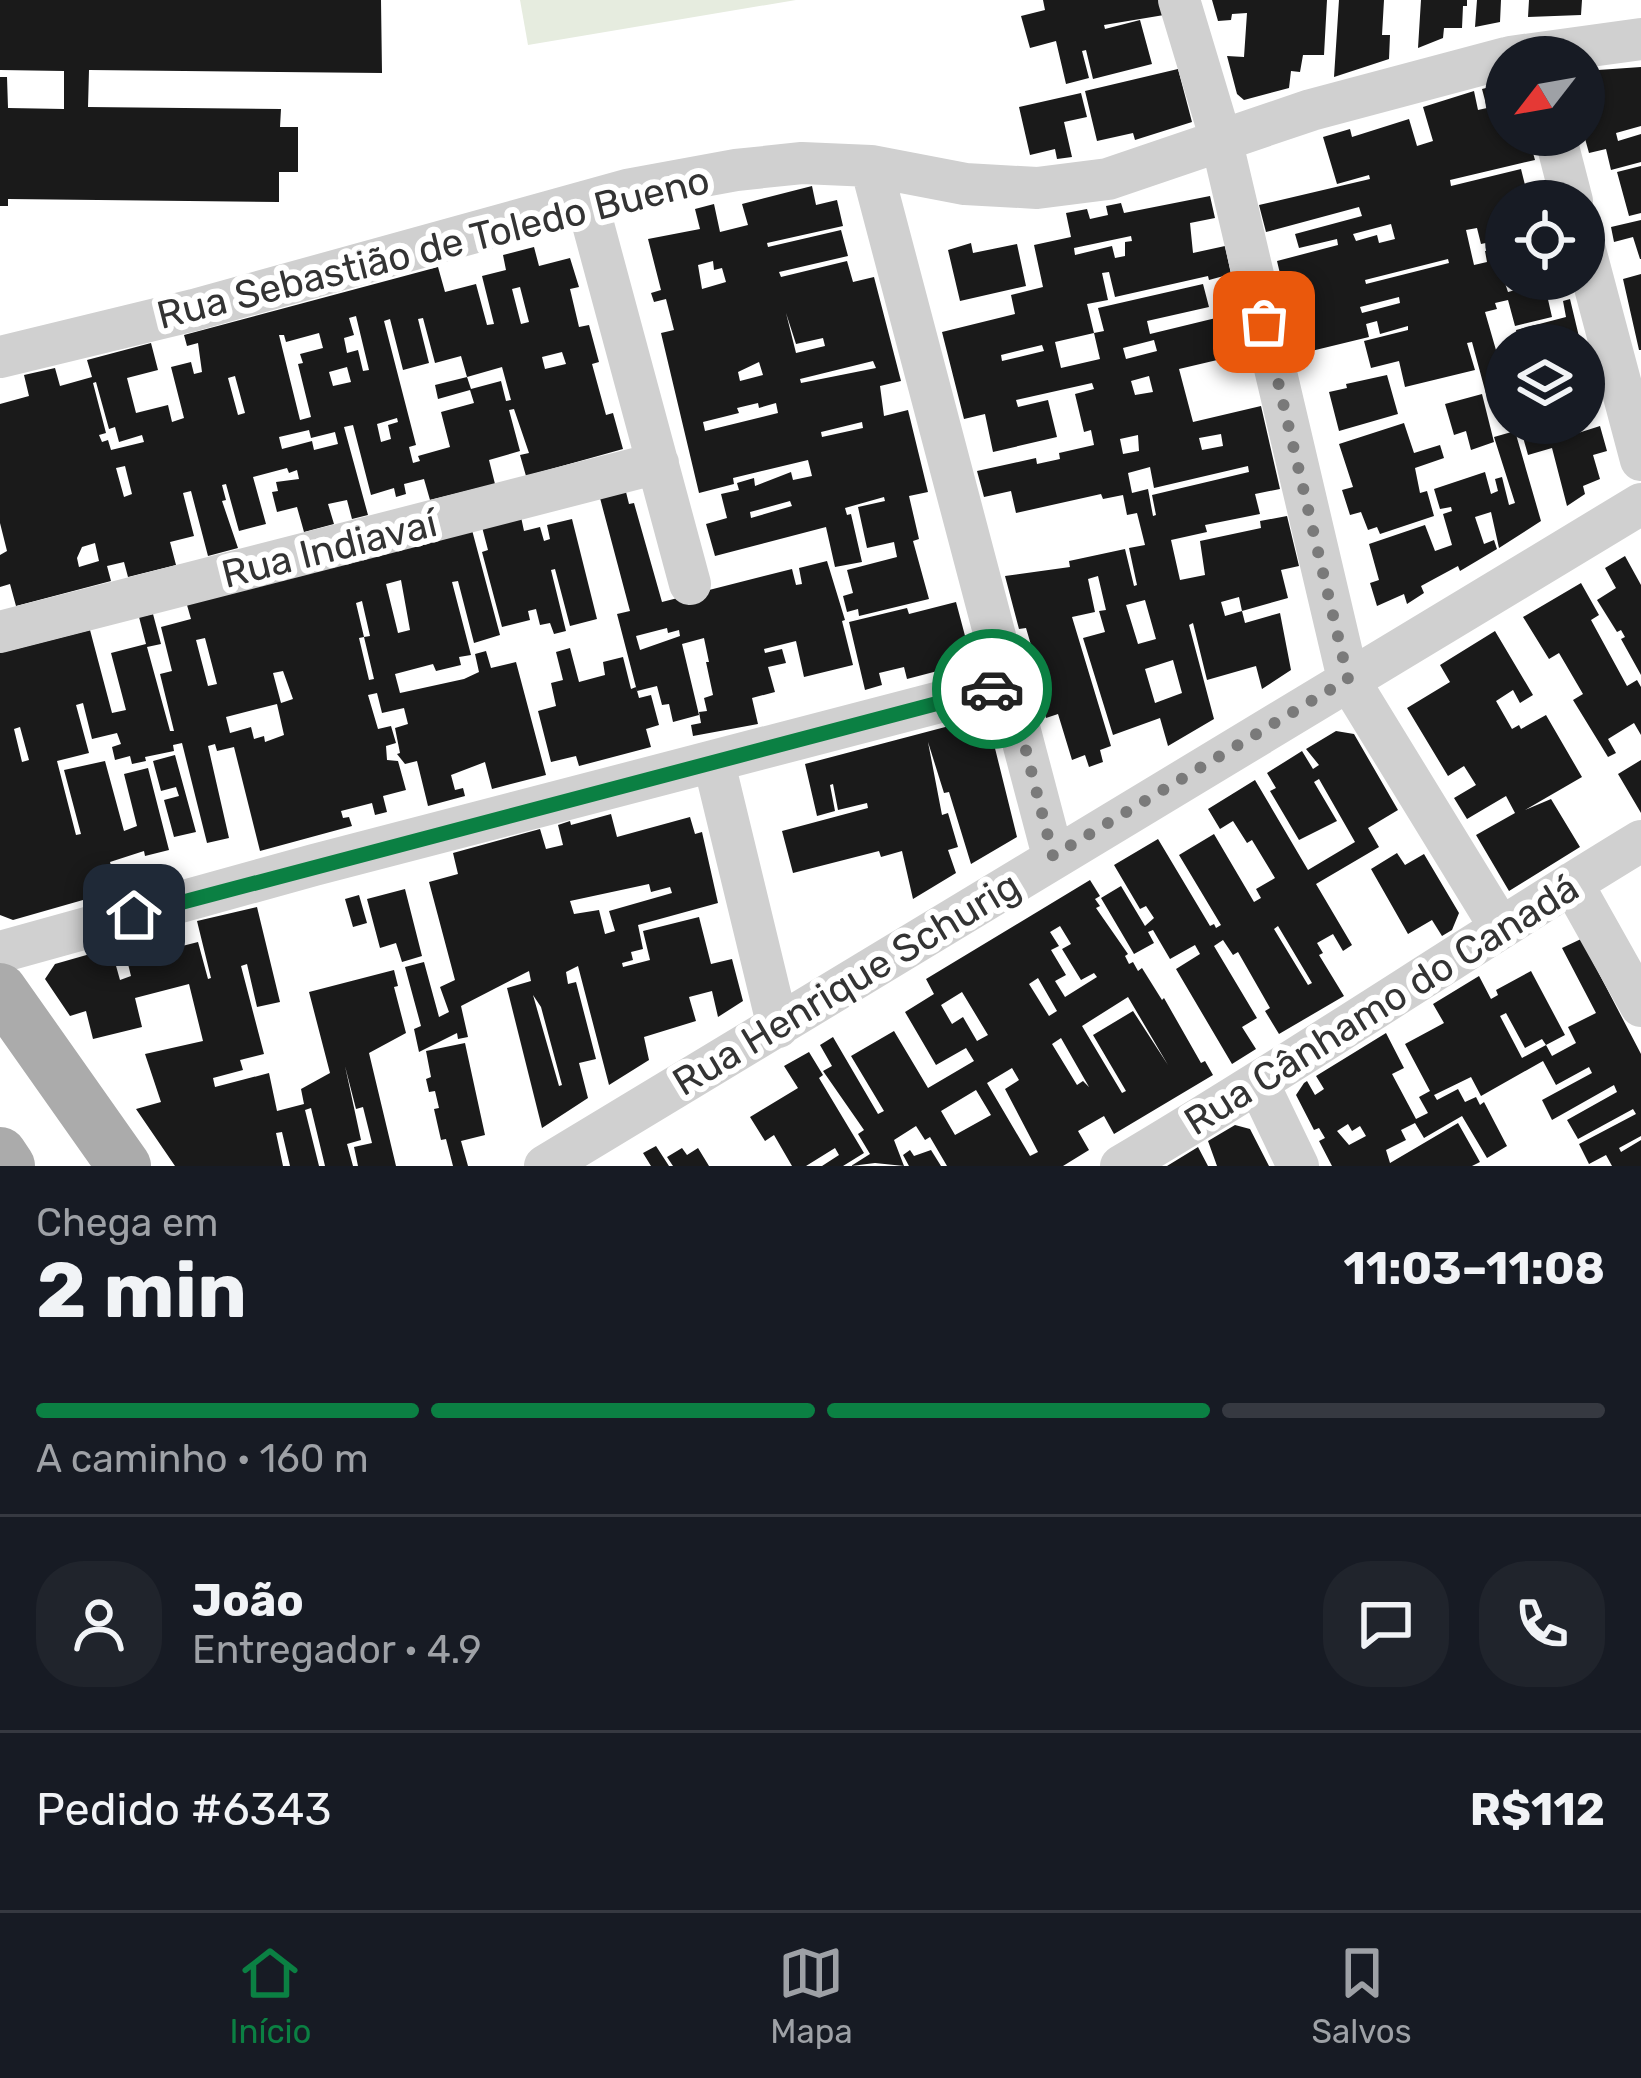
<!DOCTYPE html>
<html lang="pt">
<meta charset="utf-8">
<style>
:root{--surface:#171b24;--page:#20242c;--text:#f1f3f6;--muted:#9ea1a6;--line:#363941;--accent:#0b8043}
body{margin:0;font-family:Rubik,sans-serif;background:var(--page);color:var(--text);height:100vh;display:flex;flex-direction:column;font-size:45px;white-space:nowrap}
*{box-sizing:border-box;margin:0}
p{font-size:39px;color:var(--muted)}
.icon{flex:none;width:66px;height:66px;fill:none;stroke:currentColor;stroke-width:2;stroke-linecap:round;stroke-linejoin:round}
.map{position:relative;height:1166px;overflow:hidden}
.side{display:flex;flex-direction:column;background:var(--surface);flex:1}
.side>*{flex:none}
.needle{width:78px;rotate:239deg}
.fabs{position:absolute;left:1485px;top:36px;display:grid;gap:24px}
.fabs a{display:grid;place-items:center;width:120px;height:120px;border-radius:50%;background:var(--surface);box-shadow:0 3px 9px #0004;font-size:60px}
.pin{position:absolute;display:grid;place-items:center;width:102px;height:102px;color:#fff;margin:-51px;border-radius:24px;box-shadow:0 6px 18px #0006}
.courier{position:absolute;display:grid;place-items:center;width:120px;height:120px;margin:-60px;border:9px solid #0b8043;border-radius:50%;background:#fff;color:#222;box-shadow:0 3px 15px #0007}
.headline em{font-style:normal;font-weight:700}
.headline div{display:flex;flex-direction:column-reverse}
.headline{display:flex;align-items:center;justify-content:space-between;height:204px;padding:0 36px}
h1{font-size:78px;font-weight:700;line-height:90px}
.bar{display:grid;grid-template-columns:repeat(4,1fr);gap:18px 12px;align-content:center;height:144px;padding:0 36px}
.bar i{height:15px;border-radius:9px;background:var(--line)}
.bar .on{background:var(--accent)}
.bar p{grid-column:span 4}
.line{display:flex;align-items:center;gap:30px;padding:0 36px;border-top:3px solid var(--line)}
.line div{flex:1}
.round{display:grid;place-items:center;flex:none;width:126px;height:126px;border-radius:48px;background:var(--page)}
.tabs{display:flex;justify-content:space-around;align-items:center;height:168px;border-top:3px solid var(--line);background:var(--surface);font-size:33px;color:var(--muted)}
.tabs a{display:grid;justify-items:center;gap:6px}
.tabs .on{color:var(--accent)}
.map>svg:first-child{display:block}
.green{fill:#e6ecdf}
.building{fill:#1a1a1a;fill-rule:evenodd}
.lines{fill:none;stroke-linecap:round;stroke-linejoin:round}
.minor{stroke:#d0d0d0;stroke-width:42}
.major{stroke:#ababab;stroke-width:54}
.done{stroke:#7a7a7a;stroke-width:12;stroke-dasharray:0 21.6}
.route{stroke:#0b8043;stroke-width:15}
.labels{text-anchor:middle;stroke-width:12;stroke-linejoin:round;paint-order:stroke}
.street-label{font-size:39px;fill:#333;stroke:#fff}
</style>
<div class="map">
<svg width="1641" height="1166" viewBox="0 0 1641 1166">
<rect width="100%" height="100%" fill="#fff"/>
<path class="green" d="M520,0H796L528,45Z"/>
<path class="building" d="M0,0H381L382,73L89,70L88,107L281,109L280,127H298V172H279V202L8,199V206H0V77H7L8,108L64,109V71L0,70Z
M1043,0H1160L1164,15L1104,25L1105,29L1140,20L1152,64L1093,79L1086,50L1082,51L1089,78L1066,84L1056,41L1030,48L1021,16L1045,10Z
M1212,0H1327L1324,55H1303L1300,72L1291,71L1289,88L1244,100L1237,94L1227,56L1244,57L1247,13L1232,14L1231,20L1218,21Z
M1339,0H1384L1382,35H1390L1389,59L1334,77Z
M1421,0H1467V6H1463L1462,28H1444L1443,38L1418,48Z
M1477,0H1501L1500,22L1475,27Z
M1529,0H1582L1581,15L1528,17Z
M1641,67V126L1616,133L1618,141L1641,134V162L1611,170L1606,149L1589,153L1584,135V71Z
M1178,69L1192,122L1135,140L1133,133L1097,141L1085,91Z
M1506,83V102L1499,105L1506,135H1528L1535,160L1450,180L1451,186L1521,169L1529,201H1506L1503,277L1508,292L1544,282L1552,317L1515,326L1508,300L1495,303L1497,309L1485,312L1498,357L1506,355V400L1498,402L1495,392L1486,394L1472,342L1467,343L1475,370L1405,387L1399,361L1371,368L1364,341L1408,330V326L1380,334L1377,321L1366,324L1369,337L1299,354L1277,261L1338,245L1337,239L1299,248L1295,234L1362,216L1359,207L1266,232L1259,205L1370,179L1369,175L1337,184L1323,137L1350,129L1352,137L1409,119L1417,146L1433,141L1423,107L1474,91L1478,110L1487,108L1482,89ZM1391,224L1395,239L1379,243L1377,235L1356,241L1353,234ZM1477,228L1481,244L1495,241L1497,249L1485,251L1487,262L1474,265L1466,230ZM1448,259L1449,263L1366,284L1365,280ZM1399,297L1400,303L1362,313L1360,307Z
M1081,93L1087,117L1064,122L1072,157L1057,159L1055,149L1030,155L1019,107Z
M1641,166V213L1629,216L1617,172Z
M812,186L816,205L837,200L843,226L767,243L768,247L841,230L848,256L779,272L781,277L847,261L853,282L874,277L901,381L880,386L884,416L908,410L928,492L909,496L919,539L913,541L929,599L859,616L858,609L847,612L843,596L853,593L847,570L897,557L894,542L867,548L858,507L885,501L884,497L845,508L847,515L851,514L862,562L835,567L826,527L715,556L706,524L727,518L721,494L739,490L737,483L754,478L755,486L791,472L793,480L812,476L808,460L733,478L734,484L699,493L661,333L674,330L666,299L654,302L651,293L661,290L648,239L700,229L695,209L714,204L720,232L748,225L742,204ZM713,261L714,270L722,268L726,282L702,289L698,265ZM786,313L796,344L823,338L825,346L796,353ZM873,361L876,368L801,383L800,379ZM759,362L763,375L740,381L738,372ZM758,403L759,408L776,403L778,413L705,431L703,422L739,413L737,408ZM862,422L863,428L822,437L821,432ZM790,501L792,506L751,518L750,512Z
M1210,196L1215,218L1190,223L1193,253L1225,246L1231,274L1209,280L1208,276L1115,297L1109,272L1102,273L1108,300L1087,304L1094,333L1055,342L1061,368L1100,359L1094,333L1104,331L1098,308L1203,284L1209,307L1147,321L1150,334L1220,317L1230,357L1179,369L1193,422L1261,406L1280,489L1255,494L1260,514L1205,525L1207,532L1171,540L1180,580L1205,575L1200,541L1261,528L1260,521L1287,516L1299,566L1281,570L1288,598L1242,611L1239,597L1221,602L1225,616L1242,611L1245,623L1280,613L1291,670L1262,689L1256,666L1207,680L1193,623L1189,625L1214,719L1168,746L1160,718L1113,735L1083,638L1105,632L1099,611L1106,610L1098,576L1088,579L1095,612L1072,617L1111,746L1100,750L1103,762L1089,767L1085,755L1072,760L1058,714L1046,718L1035,681L1041,679L1026,628L1019,629L1005,576L1070,567L1069,561L1125,549L1134,586L1137,585L1129,548L1145,545L1137,513L1127,515L1123,495L1103,499L1101,494L1016,513L1011,491L984,497L977,471L1036,458L1037,464L1060,459L1059,453L1094,445L1091,430L1084,432L1075,394L1094,389L1092,383L1016,400L1018,407L1048,400L1057,437L993,452L985,414L964,419L942,332L1015,314L1011,295L1043,287L1034,245L1071,237L1066,213L1087,209L1090,219L1108,215L1106,206L1121,203L1124,213ZM1131,236L1132,241L1125,242V256L1115,258L1112,246L1075,255L1074,248ZM1154,340L1157,351L1126,359L1123,348ZM1042,345L1044,351L1002,361L1001,355ZM1149,376L1153,392L1135,395L1131,381ZM1221,434L1223,446L1202,450L1199,438ZM1138,435L1139,451L1123,454L1120,439ZM1248,466L1249,472L1152,495L1156,515L1153,516L1148,489L1132,493L1128,473L1150,467L1154,488ZM1145,600L1156,639L1138,644L1126,605ZM1173,660L1182,693L1155,703L1145,669Z
M1641,220V259H1640L1633,237L1614,242L1611,227Z
M971,243L973,253L1017,244L1026,286L960,301L948,250Z
M534,247L539,266L570,258L579,287L570,289L579,327L589,325L599,362L592,364L606,415L613,413L623,449L526,476L520,455L529,453L514,409L509,410L520,451L489,460L495,484L430,500L424,479L404,484L406,494L396,497L394,488L371,495L353,425L344,427L368,515L352,519L347,500L328,504L334,524L304,532L297,507L277,512L272,492L278,491L276,482L299,479L297,470L289,473L287,468L253,477L266,524L239,531L226,484L222,485L226,500L222,501L238,548L208,556L191,491L183,493L194,536L170,542L176,565L128,577L124,562L107,566L111,581L16,606L10,584L0,587V555L7,551L0,523V404L29,396L24,375L55,368L60,386L92,377L87,360L151,343L158,370L127,378L136,413L168,405L172,422L184,418L171,367L191,362L194,374L202,372L198,343L187,346L184,335L438,267L445,292L476,284L487,325L494,324L482,276L506,270L503,255ZM520,287L529,322L521,324L512,289ZM356,316L369,370L363,371L358,350L347,353L344,338L354,335L349,318ZM423,318L435,363L461,356L467,377L435,385L438,399L470,390L474,403L441,412L450,447L418,456L420,461L413,463L409,447L416,445L384,321L390,319L403,370L429,363L418,319ZM319,333L323,348L300,354L303,363L298,364L311,417L300,420L279,335H284L286,342ZM562,352L566,364L545,369L542,357ZM347,367L351,382L333,386L329,372ZM502,367L511,400L506,401L501,381L471,389L467,377ZM235,376L245,413L238,415L228,378ZM96,382L109,429L115,427L119,442L142,435L144,442L111,450L108,440L102,442L99,435L106,433L93,383ZM397,418L398,422L388,425L391,439L381,442L377,424ZM309,430L311,438L335,432L338,444L314,450L312,441L282,449L279,437ZM125,466L132,494L124,497L116,468ZM95,543L99,561L79,567L77,558L82,547Z
M1641,274V350H1639L1623,279Z
M1570,299L1581,345H1520L1516,330L1566,317L1563,301Z
M1387,375L1398,414L1339,431L1329,392L1347,388L1346,384Z
M1482,394L1494,442L1471,450L1466,431L1454,435L1445,404Z
M1404,423L1414,453L1440,445L1444,458L1415,468L1420,493L1427,491L1434,516L1380,534L1377,527L1368,530L1361,512L1350,515L1342,490L1353,487L1339,444Z
M1519,423H1572L1575,434L1600,426L1607,451L1593,455L1600,479L1583,486L1585,494L1567,506L1552,448L1528,455Z
M1515,431L1541,521L1499,548L1491,512L1475,517L1484,544L1494,540L1497,549L1460,571L1458,566L1421,586L1424,593L1407,604L1404,594L1377,606L1370,583L1379,580L1369,544L1425,525L1435,551L1452,545L1443,514L1452,511L1451,507L1440,509L1434,489L1485,472L1491,494L1498,491L1495,479L1502,477L1509,505L1515,503L1494,437Z
M626,492L629,504L634,503L662,602L792,569L796,585L802,584L799,568L827,561L845,620L842,621L853,665L804,677L796,641L764,649L765,653L782,649L786,663L768,667L775,692L752,698L758,724L693,736L691,725L701,723L699,712L707,711L704,698L713,695L706,662H709L704,638L682,644L699,715L673,722L669,704L662,705L657,686L637,691L617,614L630,611L600,498ZM667,628L668,633L679,630L680,636L640,650L636,636Z
M521,517L524,531L540,527L544,541L550,539L547,525L572,519L597,619L570,626L555,569L551,570L566,631L554,634L550,623L540,625L536,609L528,611L530,620L502,627L482,552L488,550L482,527Z
M472,530L500,635L474,643L458,581L452,582L471,655L459,657L461,665L436,671L433,664L395,674L400,693L464,679L479,672L475,654L486,651L491,668L516,662L546,775L492,789L485,762L451,775L455,790L463,788L465,796L428,806L417,761L405,764L397,754L400,753L395,728L408,724L404,708L382,713L377,693L368,695L378,729L391,726L396,743L386,746L387,760L398,761L406,790L383,796L387,812L375,815L372,803L341,811L343,818L349,817L352,826L260,851L234,747L217,751L215,744L208,746L229,838L207,843L182,743L173,745L174,751L145,757L146,761L132,764L130,756L115,760L112,747L121,744L117,733L92,739L83,703L76,705L89,753L57,761L76,835L81,834L64,770L105,761L124,831L137,826L124,774L148,768L169,850L145,856L144,851L110,862L118,890L13,920L0,915V653L90,630L112,713L126,710L111,653L146,644L139,617L153,614L161,644L147,647L170,731H174L160,674L172,671L161,627L191,619L187,605ZM401,580L410,630L398,633L386,584ZM362,601L370,636L364,637L374,679L369,680L359,638L364,637L356,603ZM205,638L217,684L208,686L196,640ZM283,671L293,699L281,703L273,673ZM277,704L284,735L265,742L264,736L254,739L251,727L230,733L226,717ZM20,727L29,760L22,762L14,729Z
M1625,556L1641,585V675L1621,639L1625,637L1621,630L1617,632L1597,600L1616,588L1605,568Z
M1581,583L1599,615L1591,620L1627,686L1637,680L1641,687V735L1634,723L1608,739L1616,753L1608,757L1573,700L1583,694L1559,653L1549,659L1523,617Z
M956,602L972,662L907,679L904,667L879,673L882,685L865,690L849,622L907,608L909,614Z
M1495,631L1533,695L1520,703L1513,690L1496,701L1512,729L1519,725L1521,729L1546,715L1582,777L1525,810L1551,799L1580,847L1509,891L1476,835L1515,813L1506,796L1467,819L1454,798L1476,785L1464,766L1448,776L1407,708L1450,682L1440,665Z
M570,648L579,682L605,675L603,662L623,657L631,689L636,687L639,698L651,695L659,725L646,729L651,747L579,766L576,756L551,762L538,711L556,706L551,683L563,680L556,652Z
M987,716L1017,837L971,864L949,792L944,793L928,742L942,815L948,813L958,847L948,850L956,873L913,899L902,851L881,857L879,851L793,873L782,831L868,808L867,803L838,810L833,784L830,785L835,811L817,816L805,764Z
M1336,731L1354,734L1398,810L1368,828L1379,847L1316,884L1352,945L1343,951L1333,934L1317,943L1323,953L1319,955L1344,996L1279,1034L1265,1011L1270,1008L1238,952L1233,955L1223,940L1214,946L1257,1018L1242,1027L1256,1049L1232,1064L1176,969L1200,954L1195,945L1170,959L1153,930L1148,932L1154,943L1134,954L1101,898L1121,886L1145,926L1154,918L1146,906L1140,909L1114,865L1158,839L1210,926L1214,924L1216,928L1221,925L1179,855L1214,834L1254,902L1261,898L1256,889L1275,878L1252,840L1247,843L1233,821L1220,829L1208,809L1255,780L1308,870L1355,842L1319,779L1314,782L1337,821L1299,840L1270,791L1276,788L1267,773L1302,751L1313,769L1319,765L1306,749ZM1278,926L1312,983L1308,985L1274,929Z
M175,755L196,832L174,837L164,800L179,796L176,787L161,791L153,761Z
M1641,760V813L1618,774Z
M611,814L617,837L690,817L695,834L702,832L718,903L638,925L643,949L631,952L633,960L622,963L623,967L650,960L643,931L699,917L711,964L732,959L743,1001L718,1017L712,991L689,997L696,1021L644,1037L649,1060L609,1085L578,966L566,972L568,984L576,982L596,1059L579,1063L588,1098L542,1128L507,988L531,981L529,971L461,1006L468,1037L458,1039L457,1033L419,1052L414,1029L421,1026L405,967L424,962L439,1017L449,1012L440,987L455,980L429,882L458,874L453,853L540,829L546,849L563,845L558,825L570,821L571,825ZM649,884L651,892L670,887L672,893L609,911L615,931L605,934L599,910L574,914L570,901ZM533,995L541,1007L562,1085L559,1086Z
M1397,853L1405,865L1424,854L1459,913L1452,930L1442,936L1432,920L1408,934L1371,869Z
M1090,880L1100,896L1095,899L1100,906L1096,908L1128,954L1125,956L1129,964L1133,962L1138,971L1142,968L1162,1000L1164,998L1201,1063L1205,1061L1213,1075L1114,1134L1104,1116L1078,1131L1089,1150L1063,1166H947L930,1137L925,1140L916,1126L894,1140L904,1166L875,1163L851,1166L870,1154L858,1134L864,1130L823,1071L832,1066L820,1045L833,1037L878,1114L884,1111L851,1056L894,1031L928,1088L974,1061L966,1048L936,1065L905,1012L934,994L926,979ZM1060,926L1071,944L1062,949L1081,980L1094,973L1097,977L1065,997L1055,981L1066,975L1051,950L1059,946L1050,932ZM1038,978L1057,1011L1049,1016L1029,984ZM962,992L988,1035L977,1041L963,1017L952,1024L941,1005ZM1128,997L1168,1065L1133,1011L1093,1035L1126,1091L1122,1093L1082,1026ZM1061,1038L1089,1087L1083,1081L1077,1085L1052,1044ZM1012,1068L1019,1080L1005,1089L1038,1152L1030,1156L987,1083ZM976,1090L991,1115L955,1135L941,1111Z
M405,889L422,956L402,962L396,943L380,948L367,899Z
M359,895L367,923L353,927L345,899Z
M257,907L280,1002L257,1007L247,964L241,966L264,1054L240,1060L243,1070L213,1078L215,1087L269,1073L277,1111L304,1104L301,1089L330,1073L309,992L394,970L398,986L394,987L406,1033L369,1053L396,1166H358L354,1147L372,1143L363,1107L356,1109L345,1066L361,1140L347,1144L353,1166H325L311,1108L305,1110L319,1166H290L282,1132L276,1133L283,1166H175L136,1109L161,1102L145,1054L203,1041L189,984L135,998L142,1027L93,1039L86,1011L70,1016L45,979L55,964L111,948L120,980L131,976L127,960L198,942L208,979L211,978L197,921Z
M1581,939L1641,1054V1136L1619,1148L1621,1152L1641,1140V1166H1612L1606,1155L1589,1164L1579,1144L1636,1114L1633,1109L1578,1139L1567,1120L1617,1092L1614,1085L1552,1120L1542,1100L1592,1073L1589,1067L1556,1085L1543,1061L1481,1096L1471,1077L1434,1095L1437,1100L1458,1089L1465,1102L1476,1097L1480,1105L1484,1102L1507,1146L1487,1158L1462,1116L1424,1138L1415,1123L1401,1130L1406,1140L1386,1150L1390,1163L1458,1123L1480,1162L1472,1166H1332L1319,1141L1325,1138L1319,1128L1314,1130L1296,1095L1304,1083L1307,1081L1315,1095L1324,1089L1316,1076L1386,1033L1404,1068L1392,1074L1416,1119L1428,1113L1419,1097L1430,1091L1405,1044L1444,1023L1433,1004L1479,976L1491,999L1498,995L1496,990L1531,971L1565,1035L1546,1045L1552,1056L1576,1043L1568,1027L1596,1013L1562,948ZM1506,1013L1525,1048L1542,1039L1546,1045L1522,1058L1500,1016ZM1348,1124L1352,1131L1360,1126L1366,1136L1349,1145L1337,1131Z
M465,1043L485,1135L461,1141L468,1166H453L446,1139L441,1140L434,1109L439,1108L435,1091L429,1092L426,1079L431,1077L426,1051Z
M809,1052L823,1075L819,1078L864,1153L843,1166H822L839,1155L835,1148L806,1166H792L774,1135L765,1141L750,1117L798,1088L784,1066Z
M1235,1125L1250,1129L1269,1166H1217L1208,1141Z
M656,1146L669,1166H651L643,1153Z
M1198,1147L1208,1166H1167Z
M682,1148L687,1155L698,1148L709,1166H673L667,1157Z
M910,1150L914,1156L931,1150L941,1166H909L903,1155Z"/>
<g class="lines">
<path class="minor" d="M1179,0L1222,143L1348,679L1500,927
M1510,57L1641,39
M1555,135L1572,201
M871,166L1053,856
M587,202L690,584
M1584,246L1641,460
M0,357L194,310L627,190L736,170L802,163L871,166L965,184L1037,188L1108,179L1311,110L1506,58
M0,632L658,463
M714,763L778,1027
M1572,883L1641,1006
M0,952L314,865L1009,684
M1259,1085L1298,1166
M545,1166L1641,504
M1121,1166C1297,1062 1466,947 1641,841"/>
<path class="major" d="M0,990L124,1166
M0,1154L8,1166"/>
</g>
<g class="lines">
<path class="done" d="M992,689L1009,684L1053,856L1348,679L1264,322"/>
<path class="route" d="M134,915L992,689"/>
</g>
<g class="labels">
<g class="street-label">
<text transform="translate(433 247) rotate(-14)" y="14">Rua Sebastião de Toledo Bueno</text>
<text transform="translate(329 548) rotate(-14)" y="14">Rua Indiavaí</text>
<text transform="translate(846 983) rotate(-31)" y="14">Rua Henrique Schurig</text>
<text transform="translate(1381 1004) rotate(-32)" y="14">Rua Cânhamo do Canadá</text>
</g>
</g>
</svg>
<div class="fabs">
<a><svg class="needle" viewBox="-14 -14 28 28"><path d="M0-13l5 13h-10z" fill="#e53935"/><path d="M0 13l5-13h-10z" fill="#9ea1a6"/></svg></a>
<a><svg class="icon" aria-label="locate" viewBox="0 0 24 24"><circle cx="12" cy="12" r="6"/><path d="M12 2v4M12 18v4M2 12h4M18 12h4"/></svg></a>
<a><svg class="icon" aria-label="layers" viewBox="0 0 24 24"><path d="M12 4l9 5-9 5-9-5zM3 14l9 5 9-5"/></svg></a>
</div>
<div class="pin" style="left:1264px;top:322px;background:#ea580c"><svg class="icon" aria-label="bag" viewBox="0 0 24 24"><path d="M5 8h14l-1 12H6zM9 8a3 3 0 0 1 6 0"/></svg></div>
<div class="pin" style="left:134px;top:915px;background:#1f2937"><svg class="icon" aria-label="home" viewBox="0 0 24 24"><path d="M3 11l9-7 9 7M6 9v11h12V9"/></svg></div>
<div class="courier" style="left:992px;top:689px"><svg class="icon" aria-label="car" viewBox="0 0 24 24"><path d="M5 17H2v-5l4-1 3-4h7l3 4 3 1v5h-3M9 17h6M6 11h13"/><circle cx="7" cy="17" r="2"/><circle cx="17" cy="17" r="2"/></svg></div>
</div>
<section class="side">
<div class="headline"><div><h1>2 min</h1><p>Chega em</p></div><em>11:03–11:08</em></div>
<div class="bar"><i class="on"></i><i class="on"></i><i class="on"></i><i></i><p>A caminho · 160 m</p></div>
<div class="line" style="height:216px"><a class="round"><svg class="icon" aria-label="person" viewBox="0 0 24 24"><circle cx="12" cy="8" r="4"/><path d="M4 21q1-7 8-7t8 7"/></svg></a><div><b>João</b><p>Entregador · 4.9</p></div><a class="round"><svg class="icon" aria-label="chat" viewBox="0 0 24 24"><path d="M4 5h16v11H9l-5 4z"/></svg></a><a class="round"><svg class="icon" aria-label="phone" viewBox="0 0 24 24"><path d="M5 4h4l2 5-3 2q2 4 5 5l2-3 5 2v4C11 20 4 13 5 4z"/></svg></a></div>
<div class="line" style="height:156px"><div>Pedido #6343</div><b>R$112</b></div>
</section>
<nav class="tabs">
<a class="on"><svg class="icon" aria-label="home" viewBox="0 0 24 24"><path d="M3 11l9-7 9 7M6 9v11h12V9"/></svg>Início</a>
<a><svg class="icon" aria-label="map" viewBox="0 0 24 24"><path d="M3 6l6-2 6 2 6-2v14l-6 2-6-2-6 2zM9 4v14M15 6v14"/></svg>Mapa</a>
<a><svg class="icon" aria-label="saved" viewBox="0 0 24 24"><path d="M7 4h10v16l-5-4-5 4z"/></svg>Salvos</a>
</nav>
